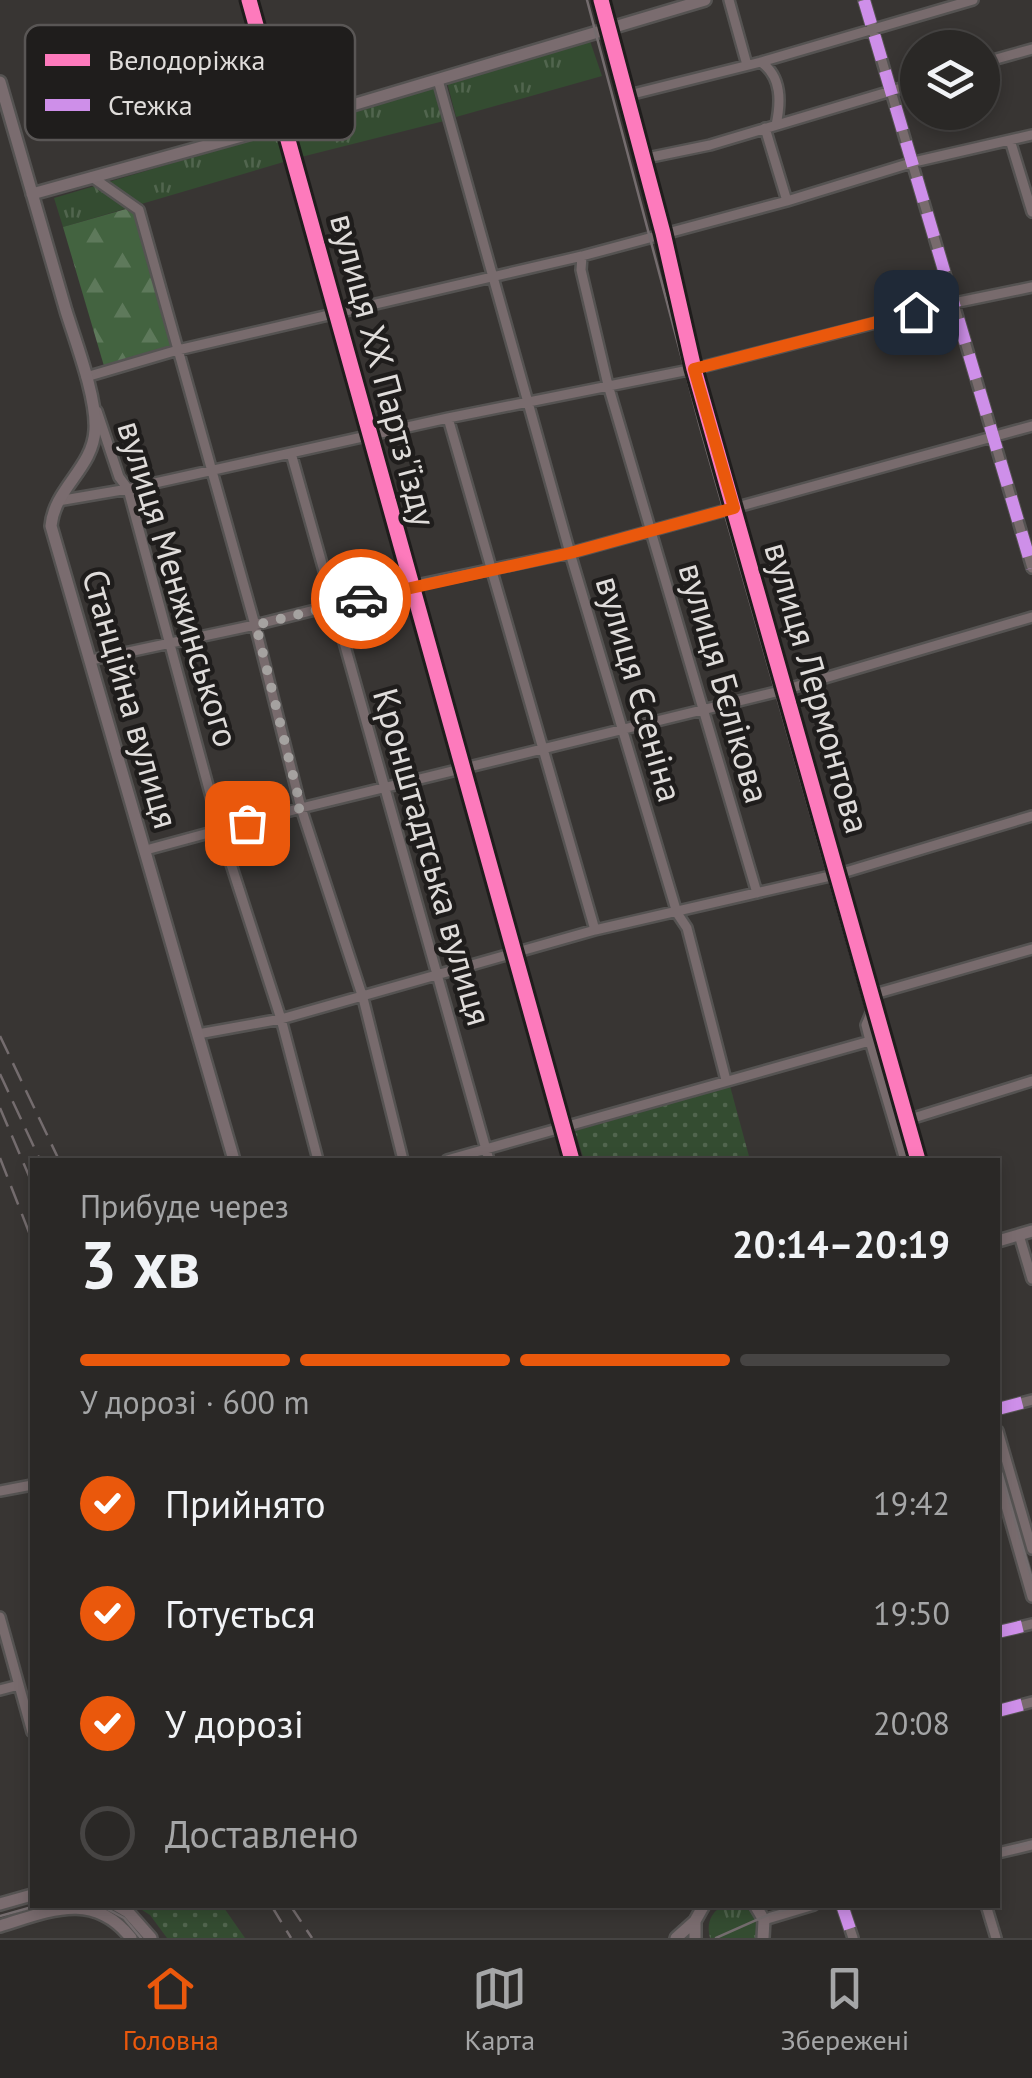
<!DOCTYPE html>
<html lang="uk">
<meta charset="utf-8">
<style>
:root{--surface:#2a2826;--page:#363432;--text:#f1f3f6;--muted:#a5a6a7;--line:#464443;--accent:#ea580c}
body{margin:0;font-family:"PT Sans",sans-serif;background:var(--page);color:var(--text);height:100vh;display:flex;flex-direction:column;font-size:38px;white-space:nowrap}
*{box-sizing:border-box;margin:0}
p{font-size:32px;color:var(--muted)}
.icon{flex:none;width:55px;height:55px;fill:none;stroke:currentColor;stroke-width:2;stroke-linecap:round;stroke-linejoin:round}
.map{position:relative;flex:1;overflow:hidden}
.side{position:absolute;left:30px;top:1158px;width:970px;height:750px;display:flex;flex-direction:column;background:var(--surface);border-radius:0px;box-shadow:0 5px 15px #0003,0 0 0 2px var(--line)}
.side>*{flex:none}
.buttons{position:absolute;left:900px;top:30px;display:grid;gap:20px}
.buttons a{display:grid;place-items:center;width:100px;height:100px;border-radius:50%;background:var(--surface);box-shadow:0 5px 15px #0003,0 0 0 2px var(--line);font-size:50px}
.pin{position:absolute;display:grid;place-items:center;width:85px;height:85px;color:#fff;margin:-42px;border-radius:20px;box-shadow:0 5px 15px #0006}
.courier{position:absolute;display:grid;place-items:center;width:100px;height:100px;margin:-50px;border:8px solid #ea580c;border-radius:50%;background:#fff;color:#222;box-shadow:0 2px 12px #0007}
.headline em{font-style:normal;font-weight:600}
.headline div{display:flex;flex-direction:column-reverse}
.headline{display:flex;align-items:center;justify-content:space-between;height:170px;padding:0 50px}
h1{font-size:65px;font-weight:600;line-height:75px}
.bar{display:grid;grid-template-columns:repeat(4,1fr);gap:15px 10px;align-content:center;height:120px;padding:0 50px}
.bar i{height:12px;border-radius:8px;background:var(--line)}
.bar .selected{background:var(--accent)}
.bar p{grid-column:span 4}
ol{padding:0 50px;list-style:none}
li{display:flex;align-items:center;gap:30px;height:110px}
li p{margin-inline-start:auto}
li .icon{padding:10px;border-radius:50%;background:var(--accent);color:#fff;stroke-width:4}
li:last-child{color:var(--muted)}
li i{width:55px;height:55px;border:5px solid var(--line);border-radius:50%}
.tabs{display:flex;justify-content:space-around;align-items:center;height:140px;border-top:2px solid var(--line);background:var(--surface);font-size:28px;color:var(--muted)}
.tabs a{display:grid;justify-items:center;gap:5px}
.tabs .selected{color:var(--accent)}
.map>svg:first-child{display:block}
.grass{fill:url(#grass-tufts)}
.forest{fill:url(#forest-firs)}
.park{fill:url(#park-dots)}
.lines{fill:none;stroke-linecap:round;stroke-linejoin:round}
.street-casing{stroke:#555352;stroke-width:14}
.secondary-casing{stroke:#555352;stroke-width:16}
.street{stroke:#786b6d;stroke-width:9}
.secondary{stroke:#7a6c6f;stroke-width:11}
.tram{stroke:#746c6e;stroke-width:2.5}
.rail{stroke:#746c6e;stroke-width:2.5;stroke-dasharray:20 10;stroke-linecap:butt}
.quiet{stroke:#ce8fe9;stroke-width:12;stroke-dasharray:25 12;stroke-linecap:butt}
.cycleway-casing{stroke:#1f1d1c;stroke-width:21}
.cycleway{stroke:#fd7abc;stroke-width:15}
.done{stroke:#a5a2a0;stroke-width:10;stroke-dasharray:0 18}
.route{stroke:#ea580c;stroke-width:12}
.labels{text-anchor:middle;stroke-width:9;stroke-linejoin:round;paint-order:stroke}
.street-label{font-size:35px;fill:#dfdcda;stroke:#1f1d1c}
.key{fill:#1f1d1c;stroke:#595655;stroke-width:2.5}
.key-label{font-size:28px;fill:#dfdcda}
</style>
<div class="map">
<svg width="1032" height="1938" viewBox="0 0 1032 1938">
<defs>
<pattern id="grass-tufts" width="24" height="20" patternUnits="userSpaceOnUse" patternTransform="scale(2.5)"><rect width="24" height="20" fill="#344c31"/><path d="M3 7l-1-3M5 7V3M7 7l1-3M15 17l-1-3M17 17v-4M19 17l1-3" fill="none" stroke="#51654e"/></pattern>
<pattern id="forest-firs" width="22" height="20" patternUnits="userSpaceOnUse" patternTransform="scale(2.5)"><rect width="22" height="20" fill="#436340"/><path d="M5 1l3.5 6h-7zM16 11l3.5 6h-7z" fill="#5e795b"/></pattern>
<pattern id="park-dots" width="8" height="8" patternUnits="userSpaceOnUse" patternTransform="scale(2.5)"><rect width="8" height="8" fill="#344c31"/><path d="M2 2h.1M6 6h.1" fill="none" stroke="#51654e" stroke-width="1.8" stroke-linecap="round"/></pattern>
</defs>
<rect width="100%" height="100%" fill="#383533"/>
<path class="grass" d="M590,41L602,76L456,117L447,82Z
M434,85L444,121L301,157L292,127Z
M278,132L287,161L63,227L54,198Z
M724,1905C747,1905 762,1913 757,1938H710C706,1923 711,1912 724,1905Z"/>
<path class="forest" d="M133,207L174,345L104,366L63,227Z"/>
<path class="park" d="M730,1086L750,1160H584L575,1131Z
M134,1905H222L245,1938H167L150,1915Z"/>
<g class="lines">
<defs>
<path id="street" d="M601,0L663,233L694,369L918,1160
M729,0L747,65
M864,0L1032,568
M761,62C782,77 781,102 776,125
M982,63L1032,49
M438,80L570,553L677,913L687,928L726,1080
M625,96L761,62L973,0
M765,128L787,201
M1010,140L1032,212
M642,159L710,145L918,83
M92,177L139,210L255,625L301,808L363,998L403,1160
M582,256L581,270L608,385L757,893
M86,377L178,350L582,256L787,201L914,162L1032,135
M97,411L119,477L128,489L220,830L281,1019L318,1160
M448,418L595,930
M291,453L489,1160
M58,501L128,489L448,418L694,369L954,303L1032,287
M91,660L255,625L411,586L570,553L1032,426
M146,850L301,808L784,690L1032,617
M871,995L1032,949
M198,1034L281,1019L595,930L839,874L1032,816
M870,1041L905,1160
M907,1120L1032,1081
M447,1160L870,1041L866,1025L874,1006
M1019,1235L1032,1279
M998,1409L1032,1400
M998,1431L1032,1549
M998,1478L1032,1597
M0,1491L32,1485
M0,1617L32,1732
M998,1632L1032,1624
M0,1690L19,1685
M998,1711L1032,1702
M998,1853L1032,1845
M842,1905L853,1938
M986,1905L996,1938
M764,1920L814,1905"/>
<path id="secondary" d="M249,0L572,1160
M0,82C22,159 44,235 66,311C76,343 97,398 95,430C93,468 54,489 51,526L234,1160
M32,194L339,109L705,0
M998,1241L1032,1231
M0,1904L32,1895
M116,1905L128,1912L151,1938
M755,1905L764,1920L763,1938
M0,1926C49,1911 93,1890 131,1938
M676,1938L695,1921
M695,1938V1921L704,1905"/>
</defs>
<use href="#street" class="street-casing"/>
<use href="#secondary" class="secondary-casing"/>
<use href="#street" class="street"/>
<use href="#secondary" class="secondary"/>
<path class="tram" d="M587,0L700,427L909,1160
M998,1461L1032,1579
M998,1851L1032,1842
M100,1905L124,1918L141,1938
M0,1916L39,1905
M716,1938L770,1914L802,1905"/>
<path class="rail" d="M0,1036L59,1160
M0,1074L40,1160
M0,1108L32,1183
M0,1158L32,1240
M271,1905L291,1938
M290,1905L312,1938"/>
<path class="quiet" d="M864,0L1032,568
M998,1409L1032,1400
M998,1632L1032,1624
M998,1711L1032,1702
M842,1905L853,1938"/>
<defs>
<path id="cycleway" d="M249,0L572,1160
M601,0L663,233L694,369L918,1160"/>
</defs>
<use href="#cycleway" class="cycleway-casing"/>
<use href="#cycleway" class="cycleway"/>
</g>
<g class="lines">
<path class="done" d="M247,823L301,808L256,625L361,599"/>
<path class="route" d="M361,599L570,553L734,508L694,369L916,312"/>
</g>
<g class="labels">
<g class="street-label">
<text transform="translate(383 370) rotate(75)" y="12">вулиця XX Партз'їзду</text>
<text transform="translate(178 584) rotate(73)" y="12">вулиця Менжинського</text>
<text transform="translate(724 683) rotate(74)" y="12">вулиця Бєлікова</text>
<text transform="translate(817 688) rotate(74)" y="12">вулиця Лермонтова</text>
<text transform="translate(639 689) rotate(74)" y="12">вулиця Єсеніна</text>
<text transform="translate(130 699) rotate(74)" y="12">Станційна вулиця</text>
<text transform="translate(432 857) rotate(74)" y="12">Кронштадтська вулиця</text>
</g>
</g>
<rect x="25" y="25" width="330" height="115" rx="15" class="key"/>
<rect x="45" y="54" width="45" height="12" fill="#fd7abc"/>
<rect x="45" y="99" width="45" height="12" fill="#ce8fe9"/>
<g class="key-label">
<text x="108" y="70">Велодоріжка</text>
<text x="108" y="115">Стежка</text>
</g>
</svg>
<div class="buttons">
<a><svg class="icon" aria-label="layers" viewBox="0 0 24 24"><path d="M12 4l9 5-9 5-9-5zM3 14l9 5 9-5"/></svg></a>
</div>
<div class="pin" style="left:247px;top:823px;background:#ea580c"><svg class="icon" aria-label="bag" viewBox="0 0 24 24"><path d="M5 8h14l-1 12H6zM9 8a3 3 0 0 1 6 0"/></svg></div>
<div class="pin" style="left:916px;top:312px;background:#1f2937"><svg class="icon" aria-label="home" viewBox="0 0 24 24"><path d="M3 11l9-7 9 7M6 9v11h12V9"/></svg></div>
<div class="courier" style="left:361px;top:599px"><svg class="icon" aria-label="car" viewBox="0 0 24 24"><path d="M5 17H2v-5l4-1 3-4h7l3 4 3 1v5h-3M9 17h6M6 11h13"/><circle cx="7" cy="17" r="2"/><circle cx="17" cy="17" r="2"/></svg></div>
<section class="side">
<div class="headline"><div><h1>3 хв</h1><p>Прибуде через</p></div><em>20:14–20:19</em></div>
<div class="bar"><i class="selected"></i><i class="selected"></i><i class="selected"></i><i></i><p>У дорозі · 600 m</p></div>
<ol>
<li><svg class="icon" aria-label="check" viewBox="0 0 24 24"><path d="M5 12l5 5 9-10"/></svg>Прийнято<p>19:42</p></li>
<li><svg class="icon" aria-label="check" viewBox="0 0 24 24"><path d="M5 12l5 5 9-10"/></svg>Готується<p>19:50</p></li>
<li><svg class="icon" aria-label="check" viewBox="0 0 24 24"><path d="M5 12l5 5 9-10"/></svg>У дорозі<p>20:08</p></li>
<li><i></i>Доставлено</li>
</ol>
</section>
</div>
<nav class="tabs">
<a class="selected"><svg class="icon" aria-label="home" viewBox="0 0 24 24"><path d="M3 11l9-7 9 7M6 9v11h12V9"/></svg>Головна</a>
<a><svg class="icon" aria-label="map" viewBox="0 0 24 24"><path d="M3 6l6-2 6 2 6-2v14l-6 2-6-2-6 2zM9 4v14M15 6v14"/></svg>Карта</a>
<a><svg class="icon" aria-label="saved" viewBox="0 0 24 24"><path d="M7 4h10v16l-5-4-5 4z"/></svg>Збережені</a>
</nav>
